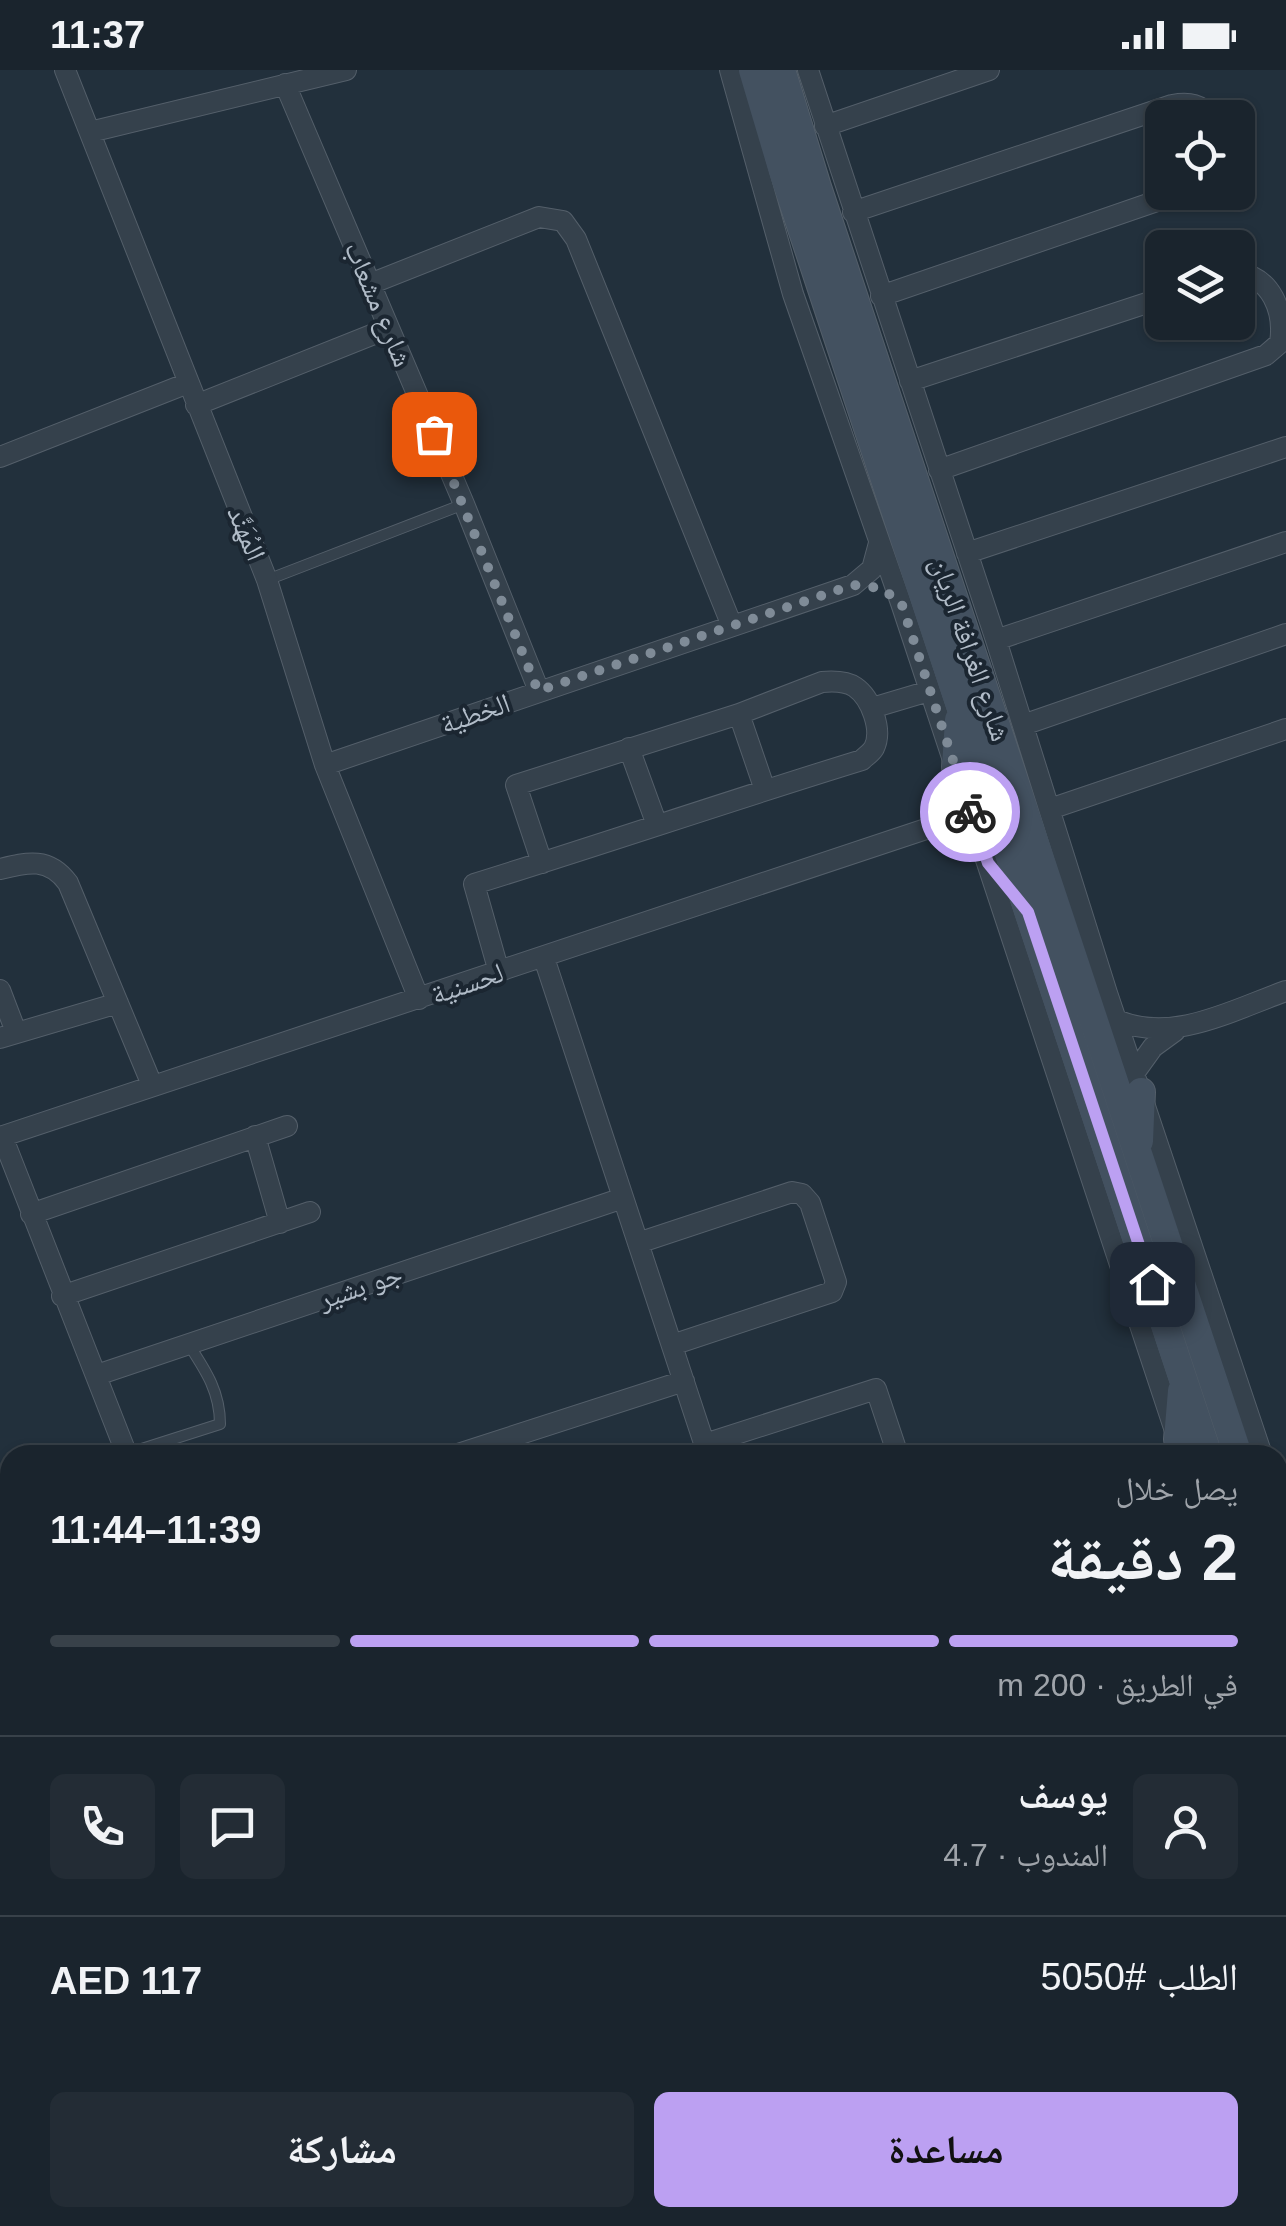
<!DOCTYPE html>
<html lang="ar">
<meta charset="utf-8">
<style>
:root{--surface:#1a242d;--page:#232c35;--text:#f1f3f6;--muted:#9fa4aa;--line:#384149;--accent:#bca0f2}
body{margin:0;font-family:Arial,"Noto Naskh Arabic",sans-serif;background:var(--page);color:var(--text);direction:rtl;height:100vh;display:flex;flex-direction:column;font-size:38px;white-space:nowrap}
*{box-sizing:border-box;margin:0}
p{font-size:32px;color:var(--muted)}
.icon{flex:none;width:55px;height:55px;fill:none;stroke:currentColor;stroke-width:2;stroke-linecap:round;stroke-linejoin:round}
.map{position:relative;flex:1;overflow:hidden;direction:ltr}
.drawer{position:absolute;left:0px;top:1375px;width:1288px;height:782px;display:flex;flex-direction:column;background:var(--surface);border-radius:30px 30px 0 0;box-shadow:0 2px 8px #0004,0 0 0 2px var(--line);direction:rtl}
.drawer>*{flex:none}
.fabs{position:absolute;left:1145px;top:30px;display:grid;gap:20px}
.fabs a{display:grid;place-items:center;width:110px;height:110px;border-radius:15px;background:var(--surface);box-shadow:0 2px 8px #0004,0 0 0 2px var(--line);font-size:50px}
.pin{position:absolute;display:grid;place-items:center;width:85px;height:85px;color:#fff;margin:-42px;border-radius:20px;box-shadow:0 5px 15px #0006}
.courier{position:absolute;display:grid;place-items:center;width:100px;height:100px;margin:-50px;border:8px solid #bca0f2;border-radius:50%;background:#fff;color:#222;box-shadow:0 2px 12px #0007}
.head em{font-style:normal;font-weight:700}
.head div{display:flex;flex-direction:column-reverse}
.head{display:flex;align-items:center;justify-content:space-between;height:170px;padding:0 50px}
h1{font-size:65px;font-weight:700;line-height:75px}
.bar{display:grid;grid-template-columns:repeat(4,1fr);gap:15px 10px;align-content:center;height:120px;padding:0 50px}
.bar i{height:12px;border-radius:8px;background:var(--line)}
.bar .current{background:var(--accent)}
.bar p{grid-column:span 4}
.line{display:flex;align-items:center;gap:25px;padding:0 50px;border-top:2px solid var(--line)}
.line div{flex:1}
.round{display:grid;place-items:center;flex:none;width:105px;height:105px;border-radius:15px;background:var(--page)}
.cta{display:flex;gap:20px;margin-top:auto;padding:20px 50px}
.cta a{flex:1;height:115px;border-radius:15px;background:var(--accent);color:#111;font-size:40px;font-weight:700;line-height:115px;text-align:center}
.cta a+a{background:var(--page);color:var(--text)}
.status{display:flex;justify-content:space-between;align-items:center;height:70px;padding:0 50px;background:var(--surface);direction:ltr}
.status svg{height:28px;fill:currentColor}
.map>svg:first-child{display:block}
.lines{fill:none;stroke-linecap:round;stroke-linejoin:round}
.service-casing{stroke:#545f6a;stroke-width:12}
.minor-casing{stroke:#545f6a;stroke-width:22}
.secondary-casing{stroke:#545f6a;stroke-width:30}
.service{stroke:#35414c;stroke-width:10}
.minor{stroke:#35414c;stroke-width:20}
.secondary{stroke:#435160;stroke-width:28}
.done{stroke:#7f8b97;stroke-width:10;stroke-dasharray:0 18}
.route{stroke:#bca0f2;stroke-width:12}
.labels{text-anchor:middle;stroke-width:8;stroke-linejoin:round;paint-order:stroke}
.street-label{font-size:28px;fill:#b1bcc8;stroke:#1b2631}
</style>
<div class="status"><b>11:37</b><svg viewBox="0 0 49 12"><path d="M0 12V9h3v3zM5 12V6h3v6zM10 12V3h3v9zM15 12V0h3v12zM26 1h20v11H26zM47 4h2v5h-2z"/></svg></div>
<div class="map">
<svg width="1286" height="2156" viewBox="0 0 1286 2156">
<rect width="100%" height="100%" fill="#22303c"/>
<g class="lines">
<defs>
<path id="service" d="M267,510L464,434
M126,1384L220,1354C220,1322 206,1301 189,1275"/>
<path id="minor" d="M65,0L267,510L325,695L419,929
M730,0L793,224L901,533L1183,1385
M808,0L996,570L1107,923L1262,1385
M285,14L464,434L539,621
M825,56L989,0
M90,62L346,0
M853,142L1172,35C1190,32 1200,34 1213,48
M370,214L539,147L563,151L576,169L732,556
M881,226L1183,122
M910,311L1162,228
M196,335L389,258
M0,387L188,313
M939,400L1266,285L1280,273C1285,241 1271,207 1238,203
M967,483L1286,377
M996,570L1286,472
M872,638L929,621
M739,644L765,720
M1023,655L1286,564
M629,678L657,755
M325,695L853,515L872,499L879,473
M1050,739L1286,659
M0,799C28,792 49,787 68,813L152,1015
M544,888L708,1385
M499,902L474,814C603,774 732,730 862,690C866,686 871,683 874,678C883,660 871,628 855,617C846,611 833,611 822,612L739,644L516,715L542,793
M0,920L16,962
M1119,951C1175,973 1232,940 1286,921
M0,968L118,933
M1135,1002L1153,977L1175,961
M2,1066L127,1385
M255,1066L280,1153
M0,1067L932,757L953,740L961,716
M31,1144L287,1056
M638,1173L792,1122L802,1124L810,1133L836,1212L832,1222L672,1275
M62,1226L310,1142
M97,1305L623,1128
M705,1374L876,1319L898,1385
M455,1385L684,1311
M1278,1431L1286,1457
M1278,1668L1286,1694
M1278,1727L1286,1708
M1278,1742L1286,1745
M0,1816L10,1813
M0,1935L10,1928
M0,2108L10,2105
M1278,2120L1286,2117
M349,2148L352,2156
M653,2148L656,2156
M957,2148L960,2156
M392,2156L417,2148
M1166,2156L1192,2148"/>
<path id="secondary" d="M753,0L783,101L1208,1385
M781,0L817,117L1238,1385
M956,697L959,650
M1139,1071L1141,1022
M1178,1369L1182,1321
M1278,1457L1286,1467
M1278,1505L1286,1531
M1278,1594L1286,1620"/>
</defs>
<use href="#service" class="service-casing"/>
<use href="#minor" class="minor-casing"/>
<use href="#secondary" class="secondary-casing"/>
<use href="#service" class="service"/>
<use href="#minor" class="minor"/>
<use href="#secondary" class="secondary"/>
</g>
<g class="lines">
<path class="done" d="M434,364L538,621L853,515L880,518L901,532L970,742"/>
<path class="route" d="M970,742L988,793L1028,842L1152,1214"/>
</g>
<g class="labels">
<g class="street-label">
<text transform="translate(379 234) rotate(67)" y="10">شارع مشعاب</text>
<text transform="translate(247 463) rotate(67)" y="10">المُهَنَّد</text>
<text transform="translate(971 579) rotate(71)" y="10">شارع الغرافة الريان</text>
<text transform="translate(475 643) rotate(-19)" y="10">الخطية</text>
<text transform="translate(467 913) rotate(-19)" y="10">لحسنية</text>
<text transform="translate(360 1216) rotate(-19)" y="10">جو بشير</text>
</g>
</g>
</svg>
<div class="fabs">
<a><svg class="icon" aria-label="locate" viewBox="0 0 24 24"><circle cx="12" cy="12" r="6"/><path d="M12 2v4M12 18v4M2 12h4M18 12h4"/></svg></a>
<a><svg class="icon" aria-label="layers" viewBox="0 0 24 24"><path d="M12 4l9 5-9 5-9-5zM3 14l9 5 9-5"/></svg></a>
</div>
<div class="pin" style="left:434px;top:364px;background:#ea580c"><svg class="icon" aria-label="bag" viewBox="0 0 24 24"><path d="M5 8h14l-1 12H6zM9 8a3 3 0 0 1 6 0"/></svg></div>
<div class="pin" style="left:1152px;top:1214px;background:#1f2937"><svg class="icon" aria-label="home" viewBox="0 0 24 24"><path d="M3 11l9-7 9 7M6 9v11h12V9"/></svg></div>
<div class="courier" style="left:970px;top:742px"><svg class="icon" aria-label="bike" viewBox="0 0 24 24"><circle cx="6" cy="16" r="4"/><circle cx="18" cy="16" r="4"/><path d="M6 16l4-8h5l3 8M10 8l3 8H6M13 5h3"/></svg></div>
<section class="drawer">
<div class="head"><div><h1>2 دقيقة</h1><p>يصل خلال</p></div><em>11:39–11:44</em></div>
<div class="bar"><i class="current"></i><i class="current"></i><i class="current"></i><i></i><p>في الطريق · 200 m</p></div>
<div class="line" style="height:180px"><a class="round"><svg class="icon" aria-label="person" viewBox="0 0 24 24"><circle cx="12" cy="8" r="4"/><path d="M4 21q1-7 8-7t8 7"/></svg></a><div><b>يوسف</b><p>المندوب · 4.7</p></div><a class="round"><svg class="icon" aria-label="chat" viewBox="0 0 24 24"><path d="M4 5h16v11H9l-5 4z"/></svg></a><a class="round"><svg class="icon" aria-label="phone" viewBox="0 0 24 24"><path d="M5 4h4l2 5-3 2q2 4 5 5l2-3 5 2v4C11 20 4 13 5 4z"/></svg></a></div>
<div class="line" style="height:130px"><div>الطلب #5050</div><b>AED 117</b></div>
<div class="cta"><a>مساعدة</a><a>مشاركة</a></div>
</section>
</div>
